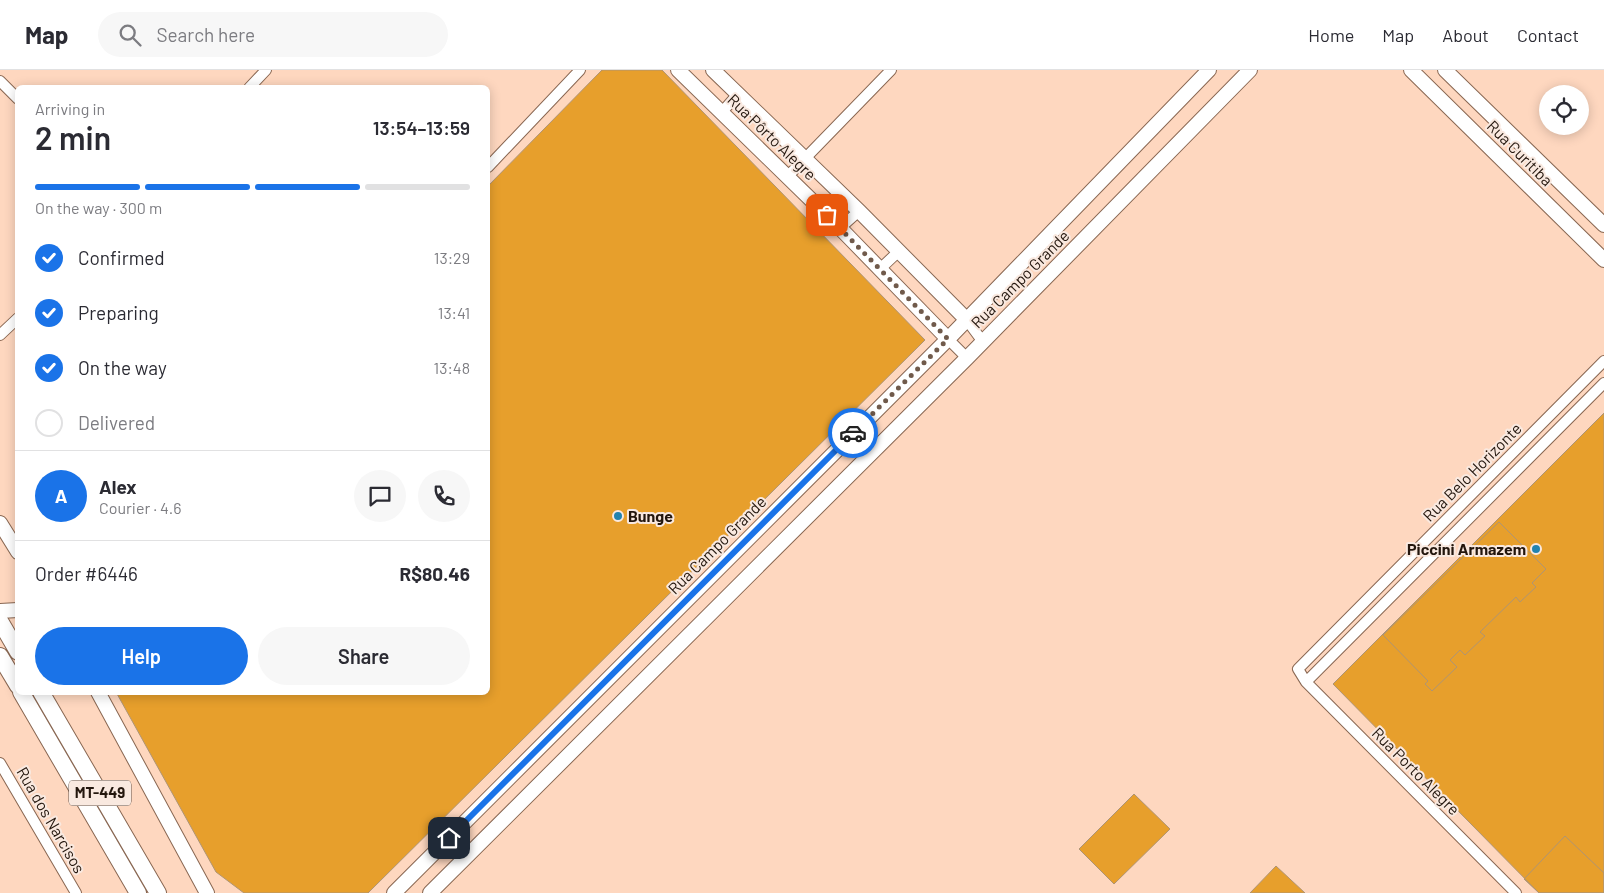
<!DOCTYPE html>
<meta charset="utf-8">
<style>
:root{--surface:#fff;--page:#f7f7f7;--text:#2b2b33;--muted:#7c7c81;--line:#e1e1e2;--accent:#1a73e8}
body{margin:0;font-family:Barlow,sans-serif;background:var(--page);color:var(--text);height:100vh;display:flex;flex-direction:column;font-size:19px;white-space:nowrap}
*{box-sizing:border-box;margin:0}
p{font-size:16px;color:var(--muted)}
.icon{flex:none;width:28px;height:28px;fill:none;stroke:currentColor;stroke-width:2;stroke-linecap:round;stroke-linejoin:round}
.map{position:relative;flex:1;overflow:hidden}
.details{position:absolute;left:15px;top:15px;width:475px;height:610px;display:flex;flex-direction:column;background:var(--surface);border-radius:8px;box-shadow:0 2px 12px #0003}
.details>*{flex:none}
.tools{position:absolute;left:1539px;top:15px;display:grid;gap:10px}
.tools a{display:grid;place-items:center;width:50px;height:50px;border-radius:50%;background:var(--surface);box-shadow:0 2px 12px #0003;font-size:25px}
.pin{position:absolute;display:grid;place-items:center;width:42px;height:42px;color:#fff;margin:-21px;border-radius:10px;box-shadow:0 2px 8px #0006}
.courier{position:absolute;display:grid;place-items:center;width:50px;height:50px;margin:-25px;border:4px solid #1a73e8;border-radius:50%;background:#fff;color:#222;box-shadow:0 1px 6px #0007}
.overview em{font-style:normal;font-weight:600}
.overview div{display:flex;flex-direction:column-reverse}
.overview{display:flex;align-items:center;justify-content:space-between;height:85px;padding:0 20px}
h1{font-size:32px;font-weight:600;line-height:38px}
.bar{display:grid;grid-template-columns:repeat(4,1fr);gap:8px 5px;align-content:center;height:60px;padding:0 20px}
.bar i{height:6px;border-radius:4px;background:var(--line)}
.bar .on{background:var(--accent)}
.bar p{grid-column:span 4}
.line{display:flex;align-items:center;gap:12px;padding:0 20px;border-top:1px solid var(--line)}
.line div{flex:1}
.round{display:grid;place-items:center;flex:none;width:52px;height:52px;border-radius:26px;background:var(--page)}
ol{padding:0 20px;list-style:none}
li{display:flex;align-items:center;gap:15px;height:55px}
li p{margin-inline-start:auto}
li .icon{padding:5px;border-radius:50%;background:var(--accent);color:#fff;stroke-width:4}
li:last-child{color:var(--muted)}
li i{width:28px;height:28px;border:2px solid var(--line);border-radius:50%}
.primary-button{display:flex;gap:10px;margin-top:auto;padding:10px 20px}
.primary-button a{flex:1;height:58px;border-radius:30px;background:var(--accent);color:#fff;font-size:20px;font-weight:600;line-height:58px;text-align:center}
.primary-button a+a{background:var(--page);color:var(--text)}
header{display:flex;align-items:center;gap:30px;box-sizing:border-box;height:70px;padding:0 25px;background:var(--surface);border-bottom:1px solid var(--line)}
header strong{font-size:24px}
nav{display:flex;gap:28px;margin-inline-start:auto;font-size:18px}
.search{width:350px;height:45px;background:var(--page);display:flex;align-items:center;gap:12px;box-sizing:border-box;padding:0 18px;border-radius:28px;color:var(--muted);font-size:19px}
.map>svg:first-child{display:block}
.building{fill:#e79f2c;stroke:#ae9474}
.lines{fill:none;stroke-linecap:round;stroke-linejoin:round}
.minor-casing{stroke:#896752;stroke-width:12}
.tertiary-casing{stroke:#896752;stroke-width:16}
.primary-casing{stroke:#896752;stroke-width:18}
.minor{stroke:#fff;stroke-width:10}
.tertiary{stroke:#fff;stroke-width:14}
.primary{stroke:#fff;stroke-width:16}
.done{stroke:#705a4b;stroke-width:5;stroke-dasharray:0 9}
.route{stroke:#1a73e8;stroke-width:6}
.poi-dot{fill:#2283af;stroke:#f9e9e0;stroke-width:2}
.labels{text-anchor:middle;stroke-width:4;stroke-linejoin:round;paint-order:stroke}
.shield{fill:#f9e9e0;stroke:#63554c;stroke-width:1}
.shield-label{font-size:15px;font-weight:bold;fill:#23160d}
.street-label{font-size:16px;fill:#23160d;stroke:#f9e9e0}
.poi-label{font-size:16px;font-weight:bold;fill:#23160d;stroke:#f9e9e0;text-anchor:start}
</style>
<header>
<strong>Map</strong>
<div class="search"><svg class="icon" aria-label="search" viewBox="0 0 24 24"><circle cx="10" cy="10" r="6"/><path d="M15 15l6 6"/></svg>Search here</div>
<nav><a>Home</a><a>Map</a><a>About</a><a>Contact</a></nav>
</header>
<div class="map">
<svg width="1604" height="823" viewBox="0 0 1604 823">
<rect width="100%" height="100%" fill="#fed7bf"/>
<path class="building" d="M602,0H662L925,270L368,823H244L216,802L116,622H488V116Z
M1604,343V823H1539L1333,614Z
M1499,452L1546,499L1532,513L1536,517L1520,532L1516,527L1480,562L1485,566L1465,585L1460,580L1450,590L1457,597L1432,621L1425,614L1428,611L1383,565Z
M1134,724L1170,759L1114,814L1079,779Z
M1565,766L1604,803V823H1539L1524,809Z
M1276,796L1305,823H1250Z"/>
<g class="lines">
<defs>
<path id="minor" d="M0,11L18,29
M249,18L266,0
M722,42L738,24
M488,97L580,0
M788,106L891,0
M840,158L859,141
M880,199L899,181
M966,249L983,272
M0,265L18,248
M948,269L967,288
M1306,612L1604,313
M0,693L76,823
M1516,823L1306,612L1298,599L1604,291"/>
<path id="tertiary" d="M678,0L840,158L948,269
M713,0L859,141L966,249
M1411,0L1604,190
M1445,0L1604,155
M0,453L18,482
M0,541L18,540
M98,622L207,823
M394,823L948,269L1209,0
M430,823L967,288L1250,0"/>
<path id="primary" d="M0,551L18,582
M0,586L18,616
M21,622L138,823
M41,622L158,823"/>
</defs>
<use href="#minor" class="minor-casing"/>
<use href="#tertiary" class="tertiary-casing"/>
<use href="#primary" class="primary-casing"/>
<use href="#minor" class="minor"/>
<use href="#tertiary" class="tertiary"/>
<use href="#primary" class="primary"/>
</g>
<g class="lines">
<path class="done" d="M827,145L948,269L853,363"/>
<path class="route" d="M449,768L853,363"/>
</g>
<g class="poi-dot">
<circle cx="618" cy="446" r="5"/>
<circle cx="1536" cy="479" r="5"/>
</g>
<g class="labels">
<rect class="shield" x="69" y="710.5" width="62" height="25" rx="4"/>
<g class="shield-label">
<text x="100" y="728">MT-449</text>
</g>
<g class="street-label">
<text transform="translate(772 67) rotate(44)" y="6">Rua Pôrto Alegre</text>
<text transform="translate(1520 83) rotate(45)" y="6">Rua Curitiba</text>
<text transform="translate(1020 209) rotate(-45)" y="6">Rua Campo Grande</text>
<text transform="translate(1472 402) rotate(-45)" y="6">Rua Belo Horizonte</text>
<text transform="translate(717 475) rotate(-45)" y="6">Rua Campo Grande</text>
<text transform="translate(1416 701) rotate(45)" y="6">Rua Porto Alegre</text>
<text transform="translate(51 750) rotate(60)" y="6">Rua dos Narcisos</text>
</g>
<g class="poi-label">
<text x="628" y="452">Bunge</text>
<text x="1526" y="485" text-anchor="end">Piccini Armazem</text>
</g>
</g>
</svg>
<div class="tools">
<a><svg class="icon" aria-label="locate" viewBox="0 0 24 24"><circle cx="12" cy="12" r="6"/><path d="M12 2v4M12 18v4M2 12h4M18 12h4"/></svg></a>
</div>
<div class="pin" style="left:827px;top:145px;background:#ea580c"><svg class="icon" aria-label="bag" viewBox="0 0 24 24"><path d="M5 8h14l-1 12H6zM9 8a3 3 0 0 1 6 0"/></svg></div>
<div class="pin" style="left:449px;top:768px;background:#1f2937"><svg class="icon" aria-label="home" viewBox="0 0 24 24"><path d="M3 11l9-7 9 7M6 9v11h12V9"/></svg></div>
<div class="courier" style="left:853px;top:363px"><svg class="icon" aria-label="car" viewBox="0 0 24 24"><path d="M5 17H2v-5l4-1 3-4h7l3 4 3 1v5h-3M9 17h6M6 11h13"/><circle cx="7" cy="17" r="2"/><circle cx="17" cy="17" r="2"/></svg></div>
<section class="details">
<div class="overview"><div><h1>2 min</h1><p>Arriving in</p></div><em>13:54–13:59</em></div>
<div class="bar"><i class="on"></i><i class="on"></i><i class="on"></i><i></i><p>On the way · 300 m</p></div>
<ol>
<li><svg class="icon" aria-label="check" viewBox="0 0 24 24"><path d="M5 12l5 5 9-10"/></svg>Confirmed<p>13:29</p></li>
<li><svg class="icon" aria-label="check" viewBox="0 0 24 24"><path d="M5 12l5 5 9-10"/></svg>Preparing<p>13:41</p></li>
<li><svg class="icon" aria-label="check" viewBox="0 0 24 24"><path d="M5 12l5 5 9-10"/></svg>On the way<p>13:48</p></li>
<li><i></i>Delivered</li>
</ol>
<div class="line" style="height:90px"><b class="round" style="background:var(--accent);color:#fff">A</b><div><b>Alex</b><p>Courier · 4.6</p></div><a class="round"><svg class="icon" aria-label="chat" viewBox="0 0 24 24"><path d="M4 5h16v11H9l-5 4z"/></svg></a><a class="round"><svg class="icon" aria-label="phone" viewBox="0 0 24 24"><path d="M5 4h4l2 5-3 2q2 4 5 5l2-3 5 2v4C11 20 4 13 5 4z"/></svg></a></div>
<div class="line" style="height:65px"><div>Order #6446</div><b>R$80.46</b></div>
<div class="primary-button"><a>Help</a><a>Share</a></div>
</section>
</div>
